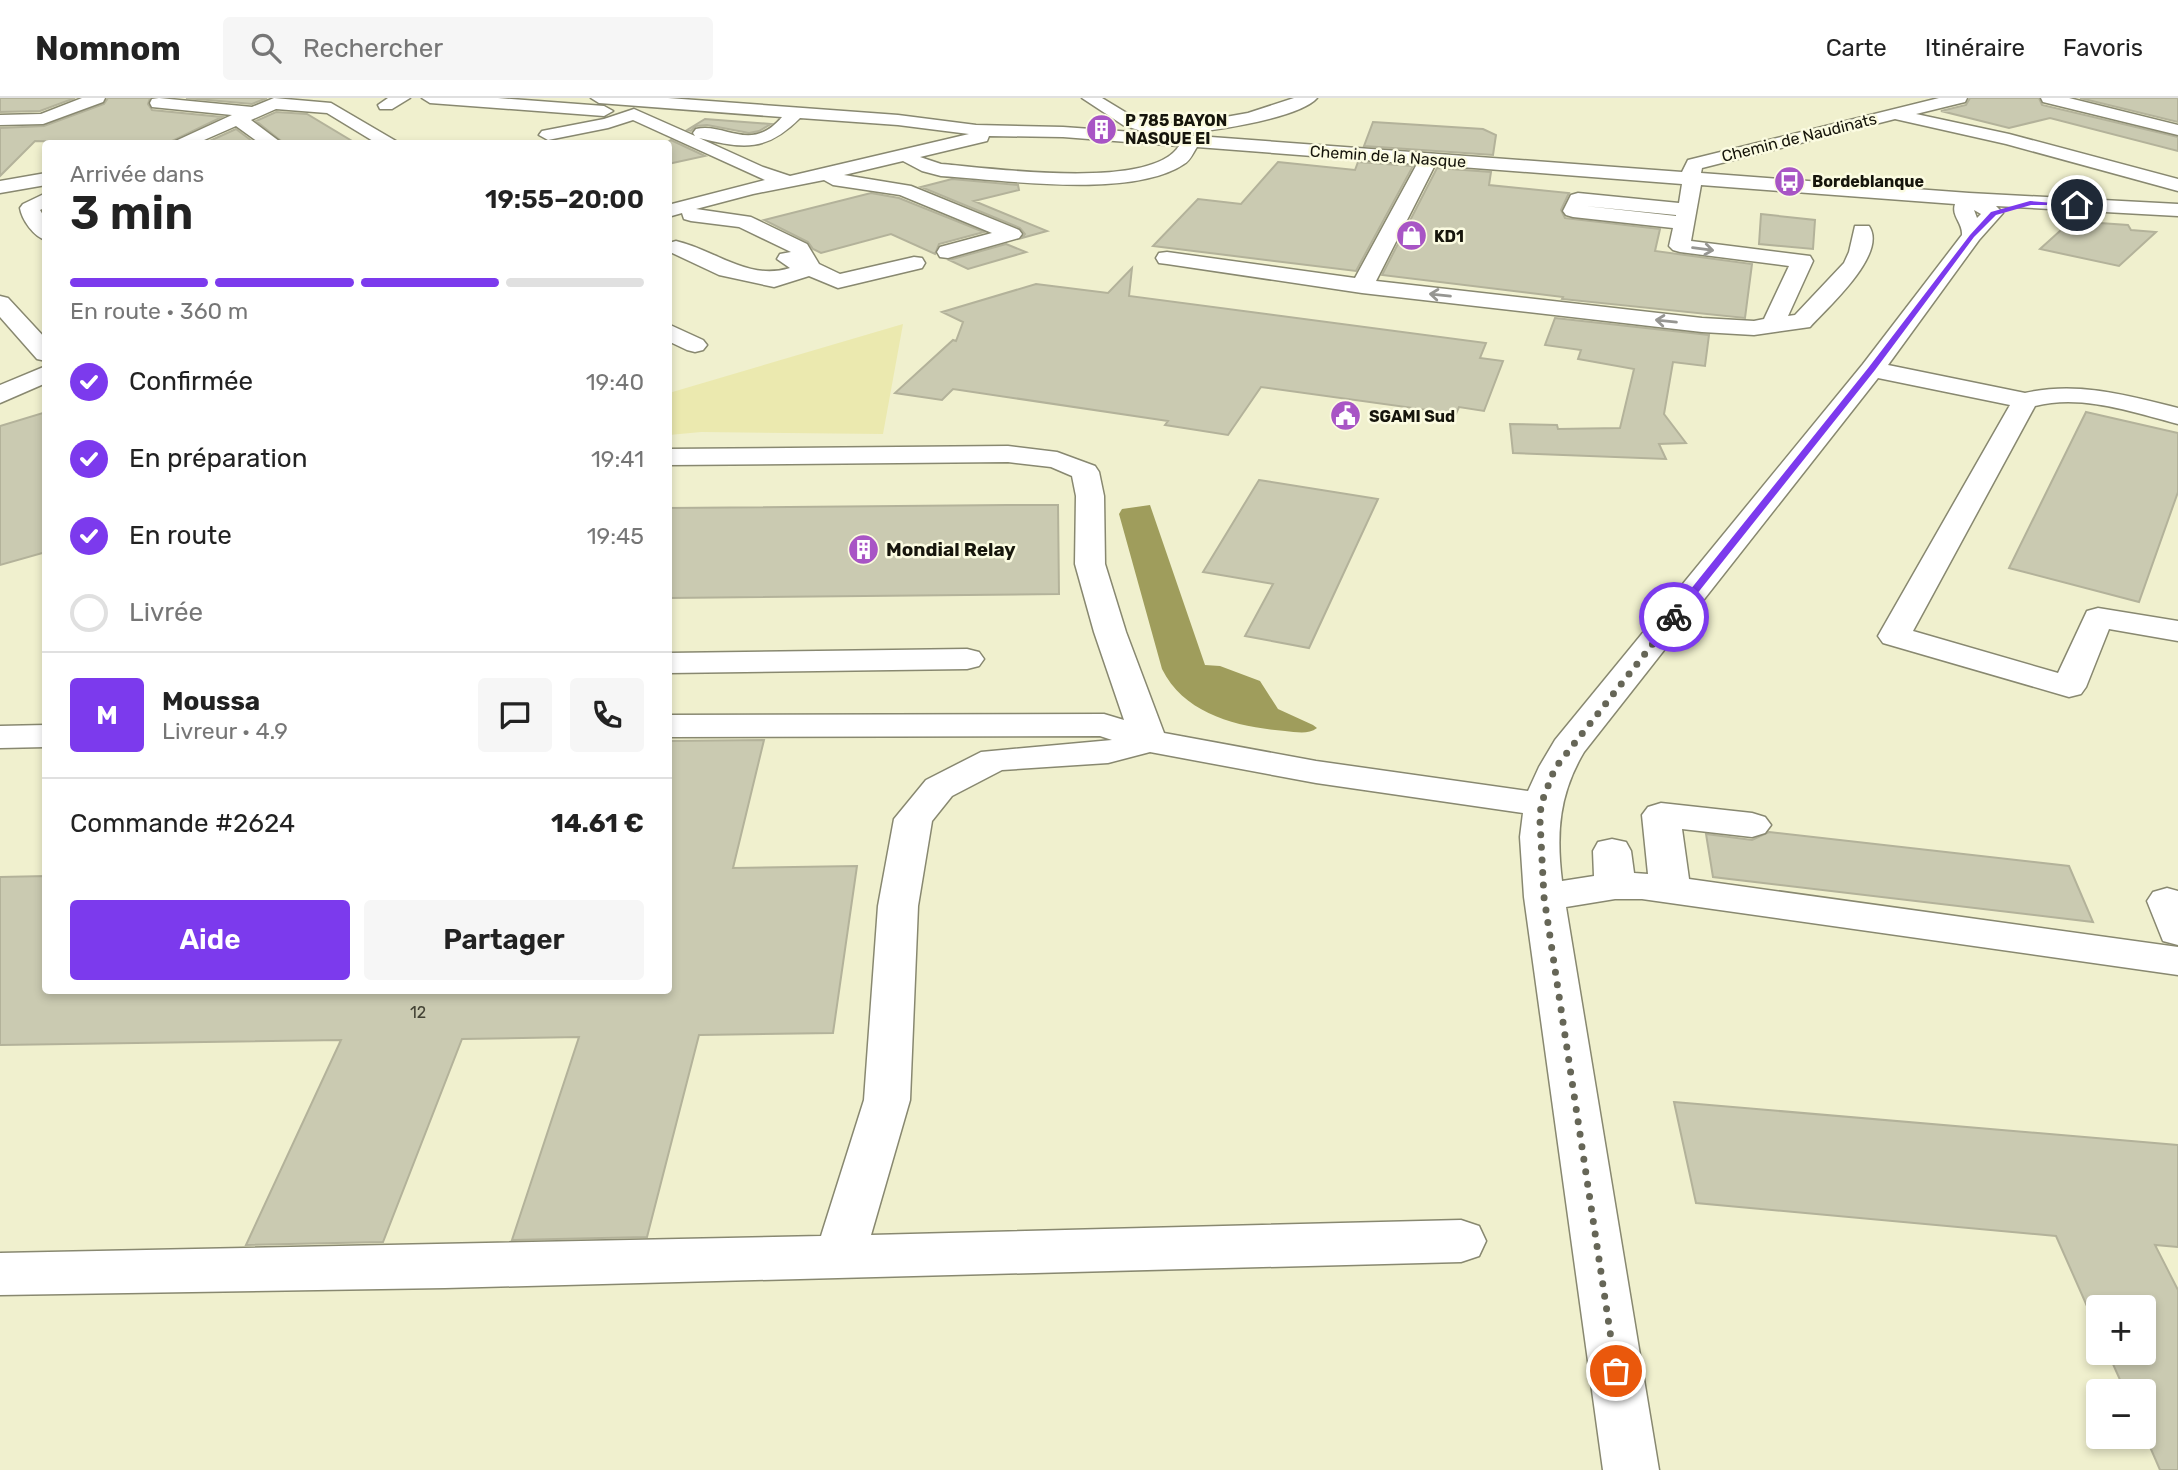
<!DOCTYPE html>
<html lang="fr">
<meta charset="utf-8">
<style>
:root{--surface:#fff;--page:#f6f6f6;--text:#222;--muted:#767676;--line:#e0e0e0;--accent:#7c3aed}
body{margin:0;font-family:Rubik,sans-serif;background:var(--page);color:var(--text);height:100vh;display:flex;flex-direction:column;font-size:26px;white-space:nowrap}
*{box-sizing:border-box;margin:0}
p{font-size:23px;color:var(--muted)}
.icon{flex:none;width:38px;height:38px;fill:none;stroke:currentColor;stroke-width:2;stroke-linecap:round;stroke-linejoin:round}
.map{position:relative;flex:1;overflow:hidden}
.side{position:absolute;left:42px;top:42px;width:630px;height:854px;display:flex;flex-direction:column;background:var(--surface);border-radius:7px;box-shadow:0 4px 10px #0003}
.side>*{flex:none}
.controls{position:absolute;left:2086px;top:1197px;display:grid;gap:14px}
.controls a{display:grid;place-items:center;width:70px;height:70px;border-radius:7px;background:var(--surface);box-shadow:0 4px 10px #0003;font-size:35px}
.pin{position:absolute;display:grid;place-items:center;width:60px;height:60px;color:#fff;margin:-30px;border:4px solid #fff;border-radius:50%;box-shadow:0 2px 7px #0007}
.courier{position:absolute;display:grid;place-items:center;width:70px;height:70px;margin:-35px;border:5px solid #7c3aed;border-radius:50%;background:#fff;color:#222;box-shadow:0 2px 9px #0007}
.headline em{font-style:normal;font-weight:600}
.headline div{display:flex;flex-direction:column-reverse}
.headline{display:flex;align-items:center;justify-content:space-between;height:119px;padding:0 28px}
h1{font-size:46px;font-weight:600;line-height:52px}
.bar{display:grid;grid-template-columns:repeat(4,1fr);gap:10px 7px;align-content:center;height:84px;padding:0 28px}
.bar i{height:9px;border-radius:5px;background:var(--line)}
.bar .current{background:var(--accent)}
.bar p{grid-column:span 4}
.line{display:flex;align-items:center;gap:18px;padding:0 28px;border-top:2px solid var(--line)}
.line div{flex:1}
.round{display:grid;place-items:center;flex:none;width:74px;height:74px;border-radius:7px;background:var(--page)}
ol{padding:0 28px;list-style:none}
li{display:flex;align-items:center;gap:21px;height:77px}
li p{margin-inline-start:auto}
li .icon{padding:7px;border-radius:50%;background:var(--accent);color:#fff;stroke-width:4}
li:last-child{color:var(--muted)}
li i{width:38px;height:38px;border:4px solid var(--line);border-radius:50%}
.cta{display:flex;gap:14px;margin-top:auto;padding:14px 28px}
.cta a{flex:1;height:80px;border-radius:7px;background:var(--accent);color:#fff;font-size:28px;font-weight:600;line-height:80px;text-align:center}
.cta a+a{background:var(--page);color:var(--text)}
header{display:flex;align-items:center;gap:42px;box-sizing:border-box;height:98px;padding:0 35px;background:var(--surface);border-bottom:2px solid var(--line)}
header strong{font-size:33px}
nav{display:flex;gap:38px;margin-inline-start:auto;font-size:24px}
.search{width:490px;height:63px;background:var(--page);display:flex;align-items:center;gap:18px;box-sizing:border-box;padding:0 24px;border-radius:7px;color:var(--muted);font-size:26px}
.map>svg:first-child{display:block}
.built{fill:#f0f0ce;fill-rule:evenodd}
.green{fill:#ebe9af}
.water{fill:#9f9d5c}
.building{fill:#cacab1;stroke:#b3b29a;stroke-width:2}
.lines{fill:none;stroke-linecap:round;stroke-linejoin:round}
.minor-casing{stroke:#888870;stroke-width:3}
.minor{fill:#fff;fill-rule:evenodd}
.oneway{stroke:#969692}
.route{fill:#7c3aed}
.done{stroke:#666657;stroke-width:7;stroke-dasharray:0 12.6}
.labels{text-anchor:middle;stroke-width:5;stroke-linejoin:round;paint-order:stroke}
.far-poi-label{font-size:16px;font-weight:bold;fill:#16150c;stroke:#fbfbe1;text-anchor:start}
.far-street-label{font-size:16px;fill:#16150c;stroke:#fbfbe1}
.number-label{font-size:16px;fill:#434235}
.poi-label{font-size:19px;font-weight:bold;fill:#16150c;stroke:#fbfbe1;text-anchor:start}
</style>
<header>
<strong>Nomnom</strong>
<div class="search"><svg class="icon" aria-label="search" viewBox="0 0 24 24"><circle cx="10" cy="10" r="6"/><path d="M15 15l6 6"/></svg>Rechercher</div>
<nav><a>Carte</a><a>Itinéraire</a><a>Favoris</a></nav>
</header>
<div class="map">
<svg width="2178" height="1372" viewBox="0 0 2178 1372">
<rect width="100%" height="100%" fill="#fbfbe1"/>
<path class="built" d="M0,0H2178V1372H0ZM46,46H668V892H46ZM2098,1209H2144V1255H2098ZM2098,1293H2144V1339H2098Z"/>
<path class="green" d="M903,226L883,336L701,334L669,337V295Z"/>
<path class="water" d="M1150,407L1205,567L1220,568L1260,583L1278,611L1313,627L1317,630C1308,637 1296,634 1285,633C1238,629 1185,617 1162,571L1119,416L1122,411Z"/>
<path class="building" d="M0,0H75L40,13L0,14Z
M108,0H150L148,6L152,12L222,19L166,46L35,43L0,78V30L44,28L104,6Z
M186,0H267L252,6Z
M1970,0H2039L2042,7L2178,39V53L2050,20L2009,30L1941,13L1966,7Z
M2080,0H2178V24Z
M276,14L307,16L357,46H285L256,23Z
M705,21L771,26L759,33L749,35L707,27L696,28L691,33L687,32Z
M1373,24L1483,31L1496,37L1493,57L1364,48Z
M236,31L256,46H203Z
M671,42L705,58L668,66V46H665Z
M1278,64L1355,72L1358,64L1413,68L1356,173L1153,148L1198,101L1241,106Z
M1437,70L1491,74L1489,87L1569,95L1561,112L1565,120L1660,131L1655,153L1752,166L1745,220L1562,201L1563,199L1382,177Z
M952,81L1018,87L1019,92L974,103L1047,133L1022,140L1025,136L1020,130L921,89Z
M871,95L899,100L984,134L939,146L935,156L891,136L821,155L813,151L808,144L764,122Z
M1761,116L1815,122L1813,151L1759,146Z
M2071,123L2128,127L2131,132L2156,134L2119,168L2040,151Z
M1006,146L1026,154L968,171L949,162Z
M1132,170L1129,198L1486,245L1480,260L1503,263L1484,313L1459,309L1456,316L1261,289L1228,337L1165,327L1168,323L953,291L942,302L895,295L953,242L956,243L963,224L942,214L1036,186L1108,195Z
M1555,220L1709,237L1705,268L1673,264L1664,316L1686,345L1659,346L1666,361L1513,355L1510,326L1557,327L1558,331L1620,330L1634,271L1578,261L1581,252L1545,247Z
M46,314V454L0,467V328Z
M2086,314L2178,335V394L2139,504L2009,470Z
M1259,382L1378,401L1309,550L1245,538L1273,486L1203,474Z
M1007,407H1058L1059,496L668,500V410Z
M764,642L733,770L857,768L833,935L699,937L647,1139L512,1142L579,939L462,941L383,1144L246,1147L341,942L0,947V779L46,778V892H668V643Z
M1769,734L2069,768L2093,824L1713,779L1706,736L1752,742Z
M1674,1004L2178,1047V1149L2155,1147L2178,1192V1372H2160L2144,1335V1293H2125L2108,1255H2144V1209H2098V1233L2056,1138L1696,1105Z"/>
<g class="lines">
<defs>
<path id="minor" d="M82,0H105L103,4L43,26L0,27V17L41,16Z
M159,0L252,9L274,0L331,5L401,46H378L327,15L276,11L251,22L283,46H261L236,28L195,46H169L232,17L152,9L150,5L152,1Z
M388,0H410L392,11H380L378,7Z
M422,0H498L604,8L613,13L604,18L430,5Z
M591,0H668L898,17L976,27L1063,29L1147,35L1123,27L1082,0H1102L1135,20L1159,26L1203,23L1248,15L1294,0H1317C1299,21 1199,36 1170,36L1682,74L1688,62L1939,0H1967L1965,4L1916,16L2009,36L2178,81V93L2006,46L1895,21L1702,70L1701,75L1969,95L2178,106V118L1996,108L2003,115L1979,142L1888,267L2025,295C2077,283 2127,297 2178,310V326C2132,314 2082,296 2035,308L1913,533L2058,575L2087,513L2098,510L2178,523V543L2109,531L2086,589L2081,596L2069,599L1883,545L1878,538L2010,307L1878,280L1584,654C1559,696 1556,735 1562,783L1594,778L1593,753L1598,744L1612,741L1626,744L1631,753L1634,775L1648,776L1642,717L1648,709L1661,705L1752,715L1765,719L1771,727L1765,735L1752,739L1682,731L1689,781L2178,849V877L1642,801H1615L1566,809L1659,1372H1603L1524,799L1520,739L1523,715L1316,685L1150,654L1108,665L1002,672L952,698L932,723L918,808L910,1002L871,1137L1461,1122L1479,1128L1486,1143L1479,1158L1461,1164L445,1190L0,1197V1155L821,1138L864,1002L878,808L894,721L926,682L981,654L1112,642L1100,638L668,639V617L1104,616L1124,622L1094,534L1075,466L1076,398L1072,378L1051,369L1008,364L668,367V351L1008,348L1057,354L1095,368L1099,374L1104,398L1105,466L1126,534L1164,635L1316,663L1528,693L1539,669L1555,642L1863,266L1962,137C1963,125 1951,118 1955,106L1701,87L1691,143L1802,157L1810,158L1813,163L1788,218L1795,217L1844,165L1849,154L1855,128H1869C1888,156 1828,209 1810,229L1754,237L1702,234L1362,195L1167,166L1159,165L1156,160L1159,155L1167,154L1355,180L1417,66L1197,49C1193,55 1190,63 1184,66C1133,101 1003,82 941,78L922,73L903,63L844,77L911,88L1019,132L1022,136L1019,140L948,160L940,159L937,154L940,149L992,135L900,97L833,87L824,82L753,96L696,111L751,119L807,146L819,166L840,176L914,159L922,160L925,165L922,170L838,190L809,178L774,189L719,177L668,153L669,145L676,143C715,152 748,183 790,170L777,161L780,156L791,154L739,129L691,123L684,121L682,115L668,119V107L765,82L633,22L608,30L548,42L539,37L542,33L604,21L634,11L695,38L693,35L696,31C725,24 751,56 782,19L599,5ZM800,20L898,27L969,36L790,78L763,69L699,40C744,51 766,54 800,20ZM989,38L1063,39L1179,48C1151,93 991,70 941,66L920,59L987,43ZM1435,67L1682,86L1679,105L1578,95L1571,97L1563,113L1566,117L1573,119L1673,130L1669,148L1673,152L1680,154L1789,168L1764,221L1754,223L1702,220L1376,183ZM1585,108L1676,117V118ZM1974,112L1981,116L1977,120Z
M2041,0H2069L2178,27V37L2043,4Z
M46,75V87L0,95V83Z
M46,95V109L40,112L46,122V142C34,139 22,122 20,110L23,106Z
M0,198L8,200L46,241V263L37,261L0,219Z
M668,226L703,242L707,247L703,252L695,254L687,252L668,243Z
M46,268V285L0,305V287Z
M967,551L979,554L984,561L979,568L967,571L668,575V555Z
M46,627V649L0,650V628Z
M2167,790L2178,793V847L2163,843L2147,803L2153,794Z"/>
</defs>
<use href="#minor" class="minor-casing"/>
<use href="#minor" class="minor"/>
</g>
<defs><path id="oneway-shaft" d="M-6 0H5M1.5-3L5.5 0L1.5 3" fill="none" stroke-width="1.6" stroke-linecap="round" stroke-linejoin="round" transform="scale(1.75)"/></defs>
<g class="oneway">
<use href="#oneway-shaft" transform="translate(1703 151) rotate(7)"/>
<use href="#oneway-shaft" transform="translate(1440 197) rotate(-174)"/>
<use href="#oneway-shaft" transform="translate(1666 223) rotate(-174)"/>
</g>
<path class="route" d="M2030,103L2080,107H2031L1996,117L1974,139L1875,272L1677,521H1670V517L1869,269L1970,137L1991,114Z"/>
<g class="lines">
<path class="done" d="M1616,1273L1544,799L1540,723L1541,706L1555,670L1674,519"/>
</g>
<defs>
<symbol id="building-disc" viewBox="-11 -11 22 22"><circle r="9.5" fill="#a855c5" stroke="#fbfbe1"/><path d="M-4-6H4V6H1V3H-1V6H-4ZM-2.5-4.3h1.7v1.8h-1.7ZM.8-4.3h1.7v1.8H.8ZM-2.5-1h1.7V.8h-1.7ZM.8-1h1.7V.8H.8Z" fill="#fff"/></symbol>
<symbol id="bus-disc" viewBox="-11 -11 22 22"><circle r="9.5" fill="#a855c5" stroke="#fbfbe1"/><path d="M-5-6H5V4H4V6H2V4H-2V6H-4V4H-5ZM-3.5-4V0h7V-4ZM-3.5 1.2v1.5H-2V1.2ZM2 1.2v1.5H3.5V1.2Z" fill="#fff"/></symbol>
<symbol id="shop-disc" viewBox="-11 -11 22 22"><circle r="9.5" fill="#a855c5" stroke="#fbfbe1"/><path d="M-5-2.5h2.3a2.7 3.5 0 0 1 5.4 0H5L5.5 6h-11ZM-1.5-2.5h3a1.5 2.3 0 0 0-3 0Z" fill="#fff"/></symbol>
<symbol id="civic-disc" viewBox="-11 -11 22 22"><circle r="9.5" fill="#a855c5" stroke="#fbfbe1"/><path d="M-.6-6.5H3V-4.5H.6V-3L4-1V1h2V6H-6V1h2V-1L-.6-3ZM-1.2 2.5V6h2.4V2.5Z" fill="#fff"/></symbol>
</defs>
<g fill-rule="evenodd">
<use href="#building-disc" x="1084" y="14" width="35" height="35"/>
<use href="#bus-disc" x="1772" y="66" width="35" height="35"/>
<use href="#shop-disc" x="1394" y="120" width="35" height="35"/>
<use href="#civic-disc" x="1328" y="300" width="35" height="35"/>
<use href="#building-disc" x="846" y="434" width="35" height="35"/>
</g>
<g class="labels">
<g class="far-poi-label">
<text x="1125" y="28">P 785 BAYON<tspan x="1125" dy="18">NASQUE EI</tspan></text>
<text x="1812" y="89">Bordeblanque</text>
<text x="1434" y="144">KD1</text>
<text x="1369" y="324">SGAMI Sud</text>
</g>
<g class="far-street-label">
<text transform="translate(1799 39) rotate(-14)" y="6">Chemin de Naudinats</text>
<text transform="translate(1388 58) rotate(4)" y="6">Chemin de la Nasque</text>
</g>
<g class="number-label">
<text x="418" y="920">12</text>
</g>
<g class="poi-label">
<text x="886" y="458">Mondial Relay</text>
</g>
</g>
</svg>
<div class="controls">
<a>+</a>
<a>−</a>
</div>
<div class="pin" style="left:1616px;top:1273px;background:#ea580c"><svg class="icon" aria-label="bag" viewBox="0 0 24 24"><path d="M5 8h14l-1 12H6zM9 8a3 3 0 0 1 6 0"/></svg></div>
<div class="pin" style="left:2077px;top:107px;background:#1f2937"><svg class="icon" aria-label="home" viewBox="0 0 24 24"><path d="M3 11l9-7 9 7M6 9v11h12V9"/></svg></div>
<div class="courier" style="left:1674px;top:519px"><svg class="icon" aria-label="bike" viewBox="0 0 24 24"><circle cx="6" cy="16" r="4"/><circle cx="18" cy="16" r="4"/><path d="M6 16l4-8h5l3 8M10 8l3 8H6M13 5h3"/></svg></div>
<section class="side">
<div class="headline"><div><h1>3 min</h1><p>Arrivée dans</p></div><em>19:55–20:00</em></div>
<div class="bar"><i class="current"></i><i class="current"></i><i class="current"></i><i></i><p>En route · 360 m</p></div>
<ol>
<li><svg class="icon" aria-label="check" viewBox="0 0 24 24"><path d="M5 12l5 5 9-10"/></svg>Confirmée<p>19:40</p></li>
<li><svg class="icon" aria-label="check" viewBox="0 0 24 24"><path d="M5 12l5 5 9-10"/></svg>En préparation<p>19:41</p></li>
<li><svg class="icon" aria-label="check" viewBox="0 0 24 24"><path d="M5 12l5 5 9-10"/></svg>En route<p>19:45</p></li>
<li><i></i>Livrée</li>
</ol>
<div class="line" style="height:126px"><b class="round" style="background:var(--accent);color:#fff">M</b><div><b>Moussa</b><p>Livreur · 4.9</p></div><a class="round"><svg class="icon" aria-label="chat" viewBox="0 0 24 24"><path d="M4 5h16v11H9l-5 4z"/></svg></a><a class="round"><svg class="icon" aria-label="phone" viewBox="0 0 24 24"><path d="M5 4h4l2 5-3 2q2 4 5 5l2-3 5 2v4C11 20 4 13 5 4z"/></svg></a></div>
<div class="line" style="height:91px"><div>Commande #2624</div><b>14.61 €</b></div>
<div class="cta"><a>Aide</a><a>Partager</a></div>
</section>
</div>
